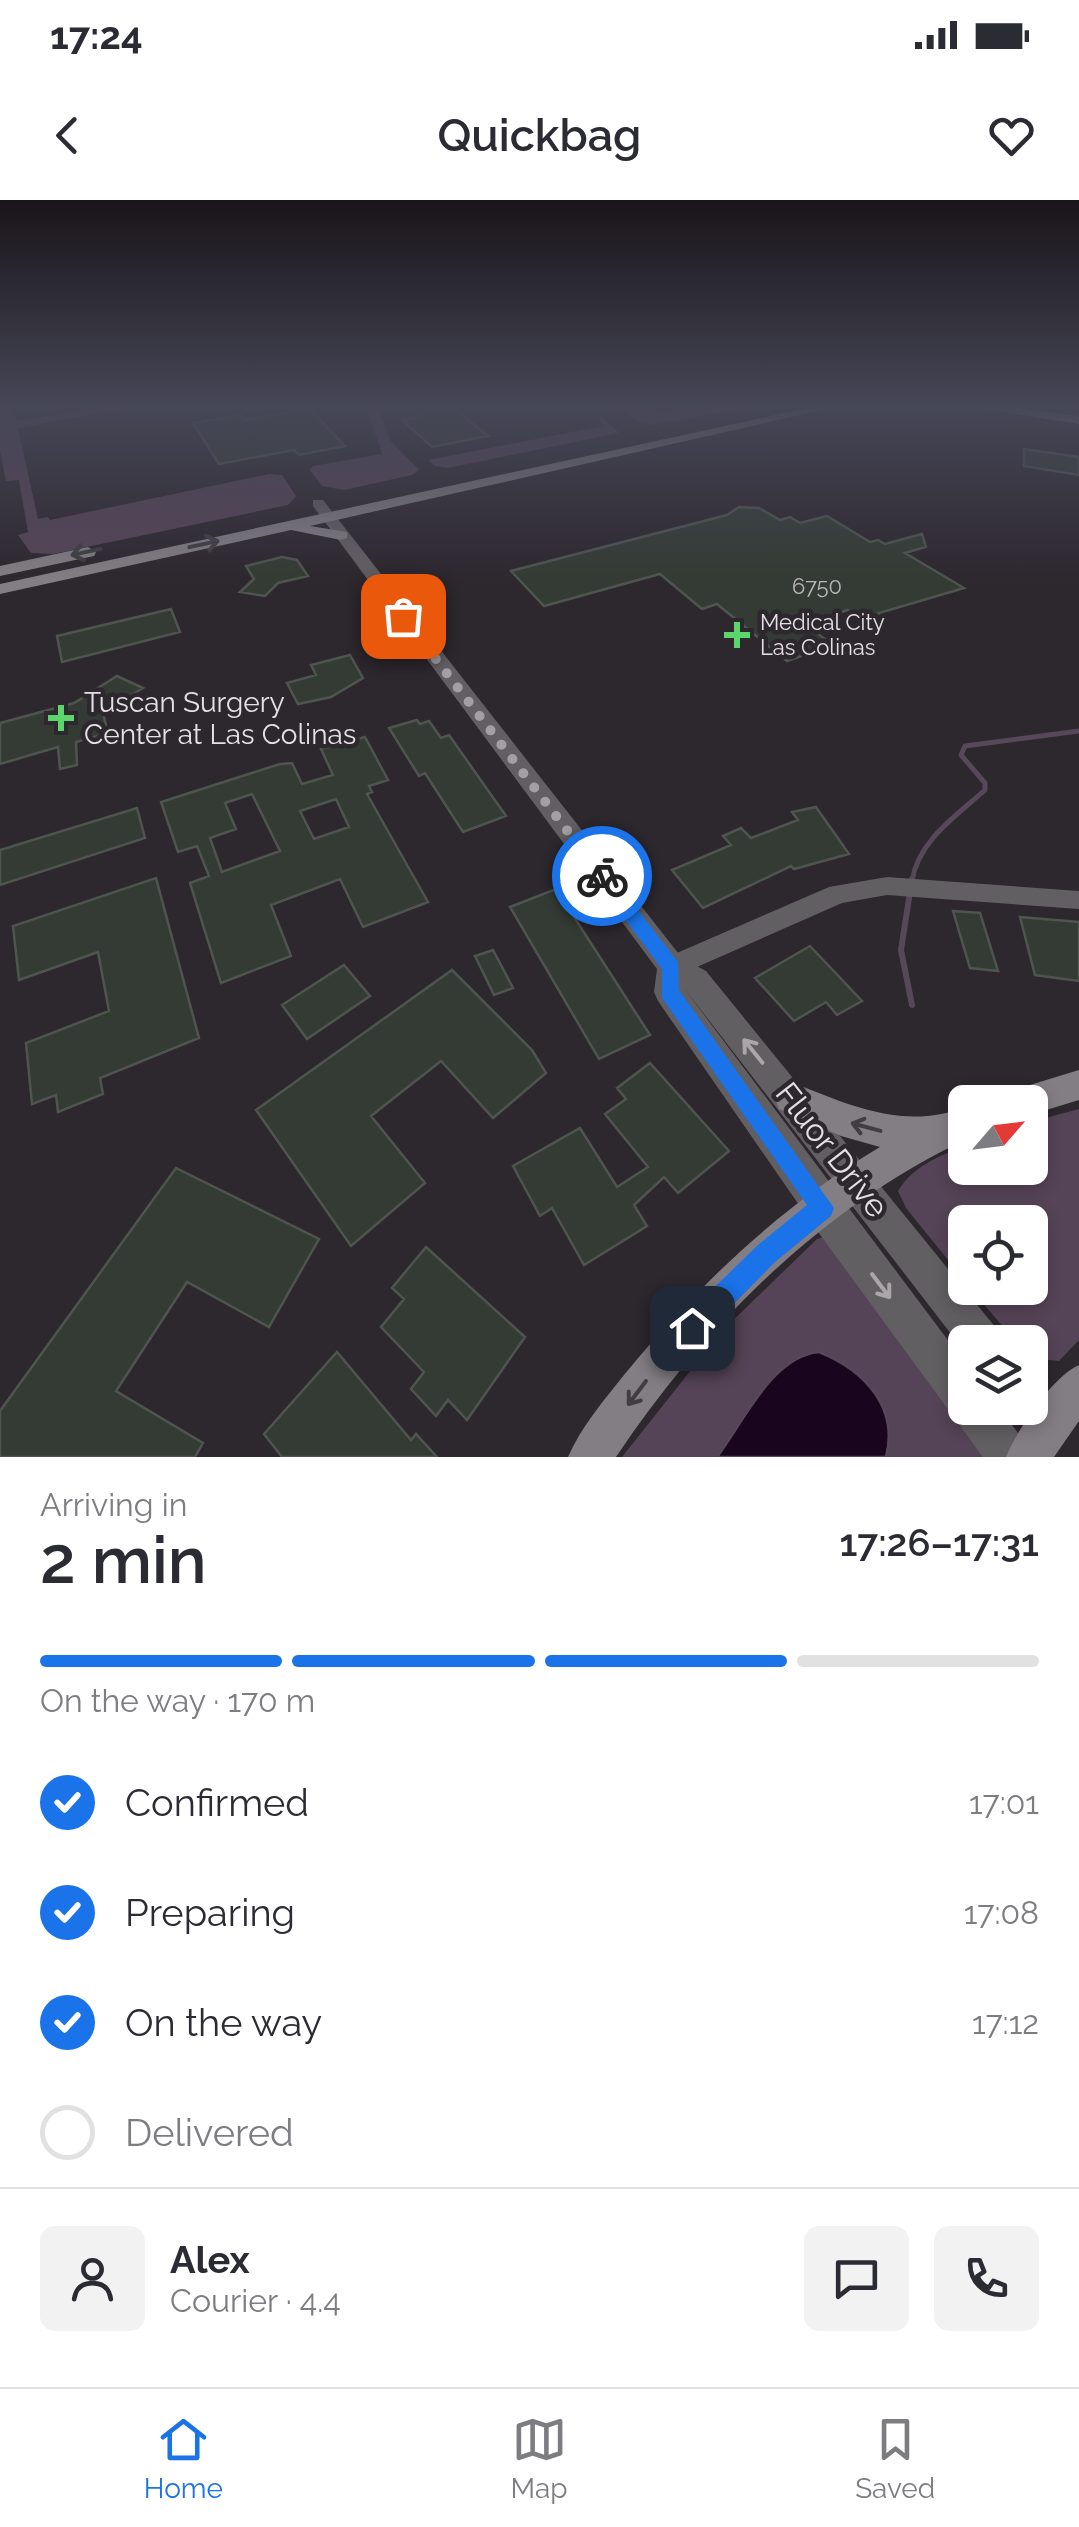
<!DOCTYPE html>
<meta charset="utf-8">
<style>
:root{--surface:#fff;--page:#f2f2f3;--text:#2b2b33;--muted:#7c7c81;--line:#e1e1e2;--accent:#1a73e8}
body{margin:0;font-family:Raleway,sans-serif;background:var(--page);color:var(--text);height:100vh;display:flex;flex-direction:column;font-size:38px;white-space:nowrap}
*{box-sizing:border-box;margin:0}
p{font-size:32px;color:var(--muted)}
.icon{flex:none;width:55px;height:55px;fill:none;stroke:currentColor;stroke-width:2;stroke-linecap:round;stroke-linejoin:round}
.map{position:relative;height:1257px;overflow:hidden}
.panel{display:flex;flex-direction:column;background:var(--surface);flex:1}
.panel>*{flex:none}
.needle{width:65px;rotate:62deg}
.fabs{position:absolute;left:948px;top:885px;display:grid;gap:20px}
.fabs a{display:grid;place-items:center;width:100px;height:100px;border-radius:15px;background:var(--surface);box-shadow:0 5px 15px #0003;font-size:50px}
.pin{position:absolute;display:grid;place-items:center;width:85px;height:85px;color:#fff;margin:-42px;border-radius:20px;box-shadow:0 5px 15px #0006}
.courier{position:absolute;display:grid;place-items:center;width:100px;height:100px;margin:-50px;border:8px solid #1a73e8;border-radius:50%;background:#fff;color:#222;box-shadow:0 2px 12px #0007}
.head em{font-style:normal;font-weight:600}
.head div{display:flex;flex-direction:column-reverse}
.head{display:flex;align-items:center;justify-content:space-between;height:170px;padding:0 40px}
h1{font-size:65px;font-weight:600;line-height:75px}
.bar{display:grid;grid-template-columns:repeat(4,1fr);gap:15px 10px;align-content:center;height:120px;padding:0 40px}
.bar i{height:12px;border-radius:8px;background:var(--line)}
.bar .current{background:var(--accent)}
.bar p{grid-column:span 4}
.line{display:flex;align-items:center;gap:25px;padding:0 40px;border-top:2px solid var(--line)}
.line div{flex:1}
.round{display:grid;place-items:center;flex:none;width:105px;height:105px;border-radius:15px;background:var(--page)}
ol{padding:0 40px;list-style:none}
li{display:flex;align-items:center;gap:30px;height:110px}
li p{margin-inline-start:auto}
li .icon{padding:10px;border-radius:50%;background:var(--accent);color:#fff;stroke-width:4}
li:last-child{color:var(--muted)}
li i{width:55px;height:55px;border:5px solid var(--line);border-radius:50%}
.status{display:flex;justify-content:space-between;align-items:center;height:70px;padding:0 50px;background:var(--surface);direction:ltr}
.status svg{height:28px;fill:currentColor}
header{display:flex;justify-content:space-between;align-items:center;height:130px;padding:0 40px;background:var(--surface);font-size:45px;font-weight:600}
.dock{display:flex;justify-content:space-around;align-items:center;height:140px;border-top:2px solid var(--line);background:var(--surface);font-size:28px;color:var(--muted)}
.dock a{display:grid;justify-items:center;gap:5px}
.dock .current{color:var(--accent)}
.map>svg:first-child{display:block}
.green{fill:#554457}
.water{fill:#19051d;stroke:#564759;stroke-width:2.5}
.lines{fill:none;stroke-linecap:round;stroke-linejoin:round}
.stream-far1{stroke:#564759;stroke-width:5}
.stream{stroke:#564759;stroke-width:6}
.building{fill:#343b34;stroke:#4e554e;stroke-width:2.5;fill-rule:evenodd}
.minor{fill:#625f63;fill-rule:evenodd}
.tertiary{fill:#625f63;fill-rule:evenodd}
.secondary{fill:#837e83;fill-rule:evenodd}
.oneway{stroke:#423d43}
.oneway2{stroke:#aaa6aa}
.route{fill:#1a73e8}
.done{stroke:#a49fa4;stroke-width:10;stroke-dasharray:0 18}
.poi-dot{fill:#5cd56d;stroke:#2d272e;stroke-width:4}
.labels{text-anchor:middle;stroke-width:9;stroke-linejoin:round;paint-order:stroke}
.number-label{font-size:22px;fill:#b8b7b8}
.far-poi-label{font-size:22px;fill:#e4e0e4;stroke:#2d272e;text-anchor:start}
.poi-label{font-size:28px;fill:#e4e0e4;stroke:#2d272e;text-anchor:start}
.near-street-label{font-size:32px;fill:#e4e0e4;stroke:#2d272e}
</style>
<div class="status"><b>17:24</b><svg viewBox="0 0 49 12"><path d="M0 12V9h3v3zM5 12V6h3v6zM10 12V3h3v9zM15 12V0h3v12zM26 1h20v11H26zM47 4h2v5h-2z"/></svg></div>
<header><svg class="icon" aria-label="back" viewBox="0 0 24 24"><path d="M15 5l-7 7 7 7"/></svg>Quickbag<svg class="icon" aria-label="heart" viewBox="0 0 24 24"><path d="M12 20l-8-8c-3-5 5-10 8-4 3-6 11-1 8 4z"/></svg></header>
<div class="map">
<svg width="1079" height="1257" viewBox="0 0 1079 1257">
<rect width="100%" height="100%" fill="#2d272e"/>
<path class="green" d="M0,205H11L16,221L115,205H143L18,228L38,319L48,317L50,320L269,274L282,275L296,296L288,305L53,354L31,353L18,335L28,332L19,280L6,281L0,250Z
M366,205H377L390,240L419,270L412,275L344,290L322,286L310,270L313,266L382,254Z
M645,205L661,212L699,205H762L652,225L638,222L619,206Z
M598,213L619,233L448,268L435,266L428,260L603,226Z
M1079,909V1140L1059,1161L1030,1158V1142H1016L970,1088H1030V1022H965V1081L906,1008L898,991C913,966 939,956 965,946V968H1030V922Z
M825,1037L992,1257H622L722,1131L817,1039Z"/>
<path class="water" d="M819,1152C864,1170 899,1207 886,1257H717C743,1223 772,1156 819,1152Z"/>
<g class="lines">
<path class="stream-far1" d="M912,681C918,641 956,616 985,590V583L961,555L965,546L1079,531"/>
<path class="stream" d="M912,805L901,750L912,679"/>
</g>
<path class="building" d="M408,205H451L488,236L432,247L402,220L421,216Z
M310,209L345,246L299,255L294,250L219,264L193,223L241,215L245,220Z
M1024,249L1079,257V275L1024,266Z
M739,307L759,308L780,320L790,317L800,323L827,316L870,342L878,340L885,344L922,334L926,347L905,353L964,388L879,413L886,417L867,423L848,410L805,424L833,445L787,461L717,404L702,409L660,374L544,406L511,371L727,315Z
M282,357L297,360L308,376L278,383L265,396L240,392L254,379L246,366Z
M171,409L180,432L62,462L57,436Z
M350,455L363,478L331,497L298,504L287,483L316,475L311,465Z
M117,476L143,488L103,513L108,533L76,542L77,565L60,569L58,547L0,564V523L74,503Z
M417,520L420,524L429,521L441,538L449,535L506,616L463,632L425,573L419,576L389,528Z
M365,537L388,580L369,586L372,592L367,594L428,702L363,727L340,679L271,705L291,756L221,783L190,683L209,676L197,646L178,652L161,602L280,564L292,563L302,584L333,575L321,549ZM252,594L280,651L222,672L210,638L236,629L225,603ZM336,599L349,627L314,639L300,611Z
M816,607L849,654L794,669L791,666L703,708L672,670L731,645L723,636L741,628L751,638L798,620L792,612Z
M137,608L145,638L0,685V650Z
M156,678L199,838L100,878L103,894L58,912L56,895L32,904L26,843L109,811L98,752L19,780L13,726Z
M556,689L650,835L599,859L510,707Z
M953,711L980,713L998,771L970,768Z
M1020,717L1079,722V781L1035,775Z
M810,746L862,801L837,815L826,802L794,821L755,778Z
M493,750L513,788L494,795L475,756Z
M344,765L370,796L307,839L282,805Z
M452,770L532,850L546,873L493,918L441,861L371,916L425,983L351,1046L256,910Z
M650,863L729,951L678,993L664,977L634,1005L647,1026L584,1065L552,1008L540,1016L513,966L580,928L617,987L648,967L605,914L626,899L617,888Z
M176,968L319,1039L269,1127L187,1082L116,1191L203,1243L195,1257H0V1211Z
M426,1047L525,1137L467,1220L448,1200L436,1216L411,1189L424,1172L381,1127L404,1099L392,1088Z
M337,1152L411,1240L416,1234L437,1257H282L264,1234Z"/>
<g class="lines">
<path class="minor" d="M887,677L1079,691V709L887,695L842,703L672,778L663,775L659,767L663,759L829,687Z"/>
<path class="tertiary" d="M313,300H323L682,758L706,771L996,1128L1002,1142H965V1152L684,788L965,1163V1208H999L1025,1242L1032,1257H983L810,1021L658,801L654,792L657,769L313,306Z"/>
<path class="secondary" d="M821,205H844L310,326L347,332V338L341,340L291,330L0,394V384Z
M960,205H994L1079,216V224Z
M88,347L96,352L94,356L0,376V366Z
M1079,870V900L1030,915V902H1006L1010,891Z
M791,882C849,905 905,931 965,907V940C821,1008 704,1126 616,1257H568C581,1227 604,1200 624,1175C697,1086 781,1006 880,947L841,936L779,909L775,898L779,887Z
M1079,1165V1221L1054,1257H1006C1017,1230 1053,1176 1079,1165Z"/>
</g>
<defs><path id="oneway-shaft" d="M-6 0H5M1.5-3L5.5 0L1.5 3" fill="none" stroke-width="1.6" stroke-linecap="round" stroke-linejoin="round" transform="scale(2.5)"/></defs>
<g class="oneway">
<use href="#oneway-shaft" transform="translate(204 344) rotate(-12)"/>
<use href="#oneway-shaft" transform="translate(86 352) rotate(168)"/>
<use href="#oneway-shaft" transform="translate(866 927) rotate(-165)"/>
<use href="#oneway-shaft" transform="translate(637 1193) rotate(127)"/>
</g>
<g class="oneway2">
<use href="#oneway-shaft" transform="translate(753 851) rotate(-129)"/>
<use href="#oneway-shaft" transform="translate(881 1086) rotate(53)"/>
</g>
<linearGradient id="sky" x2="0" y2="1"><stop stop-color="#191519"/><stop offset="0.54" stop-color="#464757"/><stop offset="1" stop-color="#464757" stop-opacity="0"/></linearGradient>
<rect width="1079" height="381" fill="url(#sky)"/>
<path class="route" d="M602,669L608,671L678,762L679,790L834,1008L831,1016L775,1062L701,1137L692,1141L682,1137L679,1128L682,1119L758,1045L807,1005L662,798V769L596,680L593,676Z"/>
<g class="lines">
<path class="done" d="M403,416L602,676"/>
</g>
<g class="poi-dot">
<path d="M732 420h10v10h10v10h-10v10h-10v-10h-10v-10h10z"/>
<path d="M56 503h10v10h10v10h-10v10h-10v-10h-10v-10h10z"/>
</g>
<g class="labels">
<g class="number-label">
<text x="817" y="394">6750</text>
</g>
<g class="far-poi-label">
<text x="760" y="430">Medical City<tspan x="760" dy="25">Las Colinas</tspan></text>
</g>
<g class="poi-label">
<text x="84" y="512">Tuscan Surgery<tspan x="84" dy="32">Center at Las Colinas</tspan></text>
</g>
<g class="near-street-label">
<text transform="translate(832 950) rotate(52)" y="11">Fluor Drive</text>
</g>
</g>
</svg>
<div class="fabs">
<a><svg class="needle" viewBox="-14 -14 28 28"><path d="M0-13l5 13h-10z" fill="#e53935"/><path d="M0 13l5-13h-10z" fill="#7c7c81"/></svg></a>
<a><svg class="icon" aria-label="locate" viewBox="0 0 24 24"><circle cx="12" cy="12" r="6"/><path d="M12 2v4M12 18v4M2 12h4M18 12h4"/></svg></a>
<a><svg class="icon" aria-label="layers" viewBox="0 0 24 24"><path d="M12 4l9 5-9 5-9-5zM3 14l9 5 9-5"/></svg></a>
</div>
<div class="pin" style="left:403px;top:416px;background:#ea580c"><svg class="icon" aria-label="bag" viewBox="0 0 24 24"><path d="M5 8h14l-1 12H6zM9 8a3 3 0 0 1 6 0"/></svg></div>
<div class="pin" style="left:692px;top:1128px;background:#1f2937"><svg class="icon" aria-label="home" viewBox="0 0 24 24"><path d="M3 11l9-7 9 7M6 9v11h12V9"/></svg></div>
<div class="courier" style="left:602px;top:676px"><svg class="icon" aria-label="bike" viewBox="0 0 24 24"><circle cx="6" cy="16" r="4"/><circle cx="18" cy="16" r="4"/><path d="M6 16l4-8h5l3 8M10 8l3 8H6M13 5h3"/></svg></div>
</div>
<section class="panel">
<div class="head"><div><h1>2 min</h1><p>Arriving in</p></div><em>17:26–17:31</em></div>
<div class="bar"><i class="current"></i><i class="current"></i><i class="current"></i><i></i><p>On the way · 170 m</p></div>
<ol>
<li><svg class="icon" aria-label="check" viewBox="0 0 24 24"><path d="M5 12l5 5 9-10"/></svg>Confirmed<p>17:01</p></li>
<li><svg class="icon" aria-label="check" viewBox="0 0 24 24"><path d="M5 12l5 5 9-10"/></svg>Preparing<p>17:08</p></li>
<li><svg class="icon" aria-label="check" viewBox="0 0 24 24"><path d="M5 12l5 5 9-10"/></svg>On the way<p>17:12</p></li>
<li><i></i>Delivered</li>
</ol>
<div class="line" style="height:180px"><a class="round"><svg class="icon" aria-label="person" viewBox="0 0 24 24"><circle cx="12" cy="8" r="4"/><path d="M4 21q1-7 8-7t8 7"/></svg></a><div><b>Alex</b><p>Courier · 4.4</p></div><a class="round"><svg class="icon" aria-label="chat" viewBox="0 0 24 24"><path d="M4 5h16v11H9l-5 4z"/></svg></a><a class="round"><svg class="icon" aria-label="phone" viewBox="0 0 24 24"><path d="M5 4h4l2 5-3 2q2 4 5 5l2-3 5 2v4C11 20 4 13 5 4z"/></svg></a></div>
</section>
<nav class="dock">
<a class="current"><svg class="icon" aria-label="home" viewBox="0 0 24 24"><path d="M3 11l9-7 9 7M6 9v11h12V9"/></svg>Home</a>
<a><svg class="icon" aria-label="map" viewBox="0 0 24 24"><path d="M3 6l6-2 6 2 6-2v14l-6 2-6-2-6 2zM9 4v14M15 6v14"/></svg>Map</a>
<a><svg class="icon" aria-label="saved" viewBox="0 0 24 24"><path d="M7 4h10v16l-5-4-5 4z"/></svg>Saved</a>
</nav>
